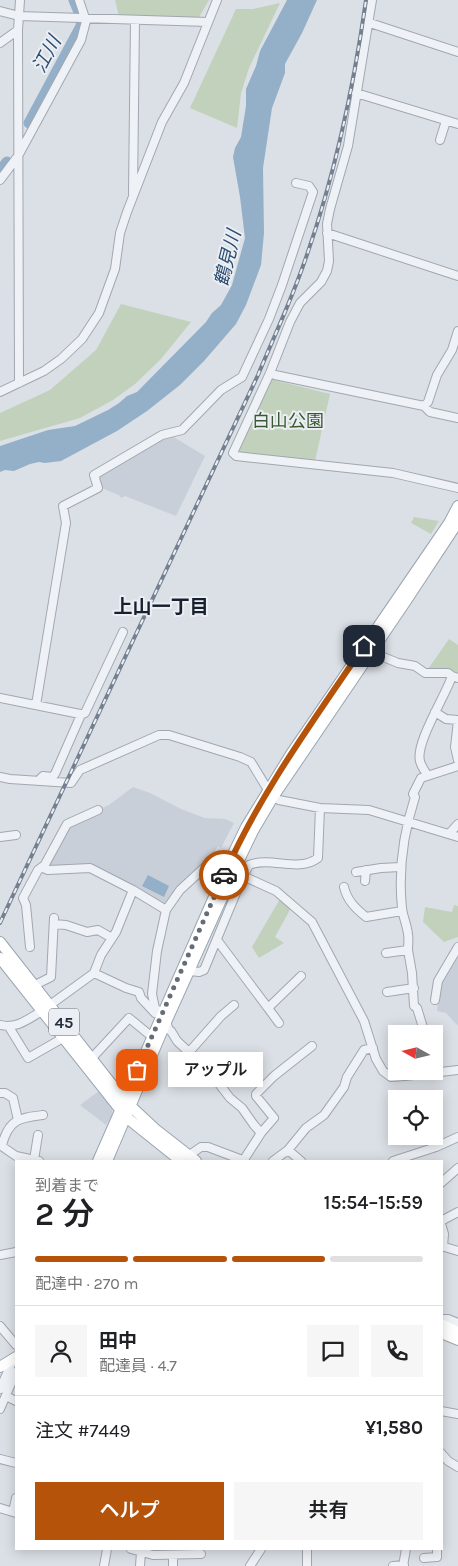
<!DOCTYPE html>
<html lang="ja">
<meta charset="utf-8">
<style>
:root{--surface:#fff;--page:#f6f6f6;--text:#202124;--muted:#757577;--line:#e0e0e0;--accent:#b45309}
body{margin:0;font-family:Karla,"Noto Sans JP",sans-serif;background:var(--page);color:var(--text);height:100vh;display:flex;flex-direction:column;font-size:19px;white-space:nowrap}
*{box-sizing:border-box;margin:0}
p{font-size:16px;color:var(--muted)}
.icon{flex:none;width:28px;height:28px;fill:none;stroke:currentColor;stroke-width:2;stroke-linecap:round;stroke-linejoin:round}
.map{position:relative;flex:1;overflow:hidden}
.drawer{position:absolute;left:15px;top:1160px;width:428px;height:390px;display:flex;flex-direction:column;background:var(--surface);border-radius:0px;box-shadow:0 2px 12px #0003}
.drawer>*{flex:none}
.needle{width:32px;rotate:278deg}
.controls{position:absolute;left:388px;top:1025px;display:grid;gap:10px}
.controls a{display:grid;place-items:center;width:55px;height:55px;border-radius:0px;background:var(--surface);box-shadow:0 2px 12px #0003;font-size:25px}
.pin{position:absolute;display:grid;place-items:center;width:42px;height:42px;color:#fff;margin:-21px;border-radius:10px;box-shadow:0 2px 8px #0006}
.courier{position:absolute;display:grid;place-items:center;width:50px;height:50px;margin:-25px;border:4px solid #b45309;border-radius:50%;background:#fff;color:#222;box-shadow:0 1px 6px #0007}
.bubble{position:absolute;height:35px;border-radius:0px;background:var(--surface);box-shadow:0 2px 12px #0003;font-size:16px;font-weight:600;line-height:35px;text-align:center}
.headline em{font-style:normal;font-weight:600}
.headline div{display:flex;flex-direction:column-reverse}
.headline{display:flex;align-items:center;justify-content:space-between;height:85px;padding:0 20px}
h1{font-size:32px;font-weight:600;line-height:38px}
.bar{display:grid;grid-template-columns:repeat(4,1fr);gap:8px 5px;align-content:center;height:60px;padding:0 20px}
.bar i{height:6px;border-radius:4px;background:var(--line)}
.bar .active{background:var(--accent)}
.bar p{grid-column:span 4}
.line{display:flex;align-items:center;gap:12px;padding:0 20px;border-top:1px solid var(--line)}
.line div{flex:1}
.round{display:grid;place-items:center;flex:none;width:52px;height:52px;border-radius:0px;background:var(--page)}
.primary-button{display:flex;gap:10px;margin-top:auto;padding:10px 20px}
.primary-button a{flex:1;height:58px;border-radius:0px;background:var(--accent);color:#fff;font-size:20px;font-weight:600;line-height:58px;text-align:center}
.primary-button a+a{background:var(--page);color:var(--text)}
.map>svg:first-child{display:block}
.built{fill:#c9cfd8}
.green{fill:#c2d1bc}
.water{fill:#94afc8}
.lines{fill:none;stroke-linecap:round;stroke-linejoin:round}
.river{stroke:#94afc8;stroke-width:11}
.minor-casing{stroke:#a1a7b0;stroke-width:10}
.major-casing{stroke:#9aa5b2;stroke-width:12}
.minor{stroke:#eef1f5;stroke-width:8}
.major{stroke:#fff;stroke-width:10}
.rail-casing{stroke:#748090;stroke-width:4}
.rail{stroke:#ebeff4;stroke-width:2;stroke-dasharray:5.5;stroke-linecap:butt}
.minor-bridge-casing{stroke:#a1a7b0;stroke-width:10;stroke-linecap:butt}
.minor-bridge{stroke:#eef1f5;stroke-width:8}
.done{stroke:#656c78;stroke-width:5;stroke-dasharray:0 9}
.route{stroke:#b45309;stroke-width:6}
.labels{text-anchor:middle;stroke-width:4;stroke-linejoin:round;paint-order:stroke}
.shield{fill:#ebeff4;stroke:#606874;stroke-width:1}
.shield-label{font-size:16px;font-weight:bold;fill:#252e3d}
.park-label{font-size:18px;fill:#3a5932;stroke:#ebeff4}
.water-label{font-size:19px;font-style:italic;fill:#2e4e72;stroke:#ebeff4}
.neighbourhood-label{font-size:19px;font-weight:bold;fill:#181f2d;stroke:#ebeff4}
</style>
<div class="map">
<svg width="458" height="1566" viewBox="0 0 458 1566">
<rect width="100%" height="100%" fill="#dbe0e6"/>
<path class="built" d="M172,436L205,456L176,516L125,496L121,498L119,495L104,489L99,481L100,476L103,472L164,438Z
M133,787L150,793L181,809L205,818L225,819L234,823L221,848L218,846L208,862L165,908L91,868L50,867L48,863L74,819L109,805Z
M458,951V1026L446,1013L437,1011L440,981Z
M99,1091L112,1106V1116L106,1125L80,1105Z"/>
<path class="green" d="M115,0H209L198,19L119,17Z
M280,3L249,68L241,93L237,128L190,108L236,9H253Z
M121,304L191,322L161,359L135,384L113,400L80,418L0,441V413L50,390L96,350Z
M270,379L330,394L315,461L240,452L237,450Z
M414,517L439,521L431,534L411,523Z
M449,639L458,645V675L450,670L428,669Z
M281,897L292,906L275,937L284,943L259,958L252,947Z
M454,905L458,906V937L444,942L423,922L425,907L452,912Z"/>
<path class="water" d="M287,0H317L302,33L285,64V73L272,108L263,168L264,233L261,265L246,305L236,324L204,361L180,385L147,411L117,431L61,461L45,463L39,462L30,464L14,471L5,470L0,472V446L48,430L75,426L108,410L119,403L127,396L137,392L206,322L212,313L221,305L232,285L245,238L240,197L233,157L235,148L241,137L246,106V89L256,66L260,51Z
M148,875L169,886L164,897L142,886Z"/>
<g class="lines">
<path class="river" d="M29,123L81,26L82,19L74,0
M0,171L7,162"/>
<defs>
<path id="minor" d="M372,0L348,146L330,209L327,224L329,261L327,271L321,282L300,303L290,322L270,373L233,453L236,456L393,473L458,488
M0,11L19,16L208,22
M367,22L458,52
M18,30L19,383
M0,43L18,30L20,0
M356,93L458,124
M440,140L446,121
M0,180L18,156L81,40L86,21L79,0
M133,193L135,20
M327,233L458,276
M270,373L275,375L424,406L430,412L458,418
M0,392L44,371L61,359L82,339L99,313L115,269L120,233L127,212L162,122L184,83L217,0
M424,406L428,402L437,375L452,350L458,331
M368,649L381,656L398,663L415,666L425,673H448L452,676
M0,698L80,714V717L55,774L52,777L43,776L39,780
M36,705L66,523L63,506L98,488L94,475L162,435L182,430L221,390L242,377L269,319L282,285L313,192L309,186L296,183
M435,712L446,719L458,720
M80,715L85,713L123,632
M458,721L455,747L458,760
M427,775C425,771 421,766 420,761C415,743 446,695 452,676L458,678
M0,777L10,779L71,783L80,770L159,735H169L240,757L251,762L268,790L273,797L279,800L320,808L369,810L458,837
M449,834L458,824
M0,837L16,835
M356,872L381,868L400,867
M243,876L276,891L312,922L364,1021L376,1059L383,1071L391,1077L405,1076L458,1070
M365,881L366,870
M344,887C347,900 355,908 366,917L402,911
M133,890L166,910
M54,924L66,925L87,932L98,930L112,938
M217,940L268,1008
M30,947L26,905L23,898L38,870L42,867L43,868
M408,950L412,973L414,1006L417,1008L425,1034
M386,953L408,950C408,945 409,939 408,934C407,925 403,917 402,908C398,869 403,834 415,797L413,794L421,778L458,766
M190,971L199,972L204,970L243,876L249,865C272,856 298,873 318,858L320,808
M94,973L126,988L139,992L141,998L155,1013
M35,985L51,977L54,918
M387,992L414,988
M435,1000L438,981L458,947
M50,1005L94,973L101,955L116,932L133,890L90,868L48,870L43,868L67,824L98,810
M162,1013L155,1008L152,994L157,951L166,910L180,890L216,857L221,859
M166,1022L169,1030L171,1031L177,1041L210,1072L230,1098L242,1108L254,1125L261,1133
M279,1023L268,1008L301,976
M0,1025C17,1029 28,1019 42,1011
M9,1027L28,1058L63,1038
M190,1051L221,1016L234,1005
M91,1059L129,1018L151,1036
M0,1093H5L13,1098L18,1120
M0,1145L16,1156L39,1161
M2,1145C9,1119 19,1118 43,1115
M288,1150L301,1161
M188,1156L201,1147H208L245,1161
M34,1160L38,1135
M243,1161L261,1133L274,1118L256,1096V1094L274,1076L312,1046
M273,1161L288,1150L306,1128L324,1115L344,1087L347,1077L364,1050L373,1048
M393,1161L436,1147L458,1137
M441,1183L458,1168
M441,1221L458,1212
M441,1224L444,1234L443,1247
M441,1246L458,1251
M0,1255L16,1252
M441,1322L443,1319H448L458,1323
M0,1326L16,1345
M0,1389L13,1360
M6,1396L16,1401
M0,1409L16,1372
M441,1411L458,1414
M441,1453L448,1461L458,1467
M0,1459L16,1463
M0,1508L16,1513
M13,1512L16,1498
M131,1549L153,1555L201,1554
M424,1558L437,1557V1549
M104,1566L107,1549
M140,1566L141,1552
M173,1566V1555
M250,1566L261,1549
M307,1566V1549
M393,1566L404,1565
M403,1566L406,1549"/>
<path id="major" d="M0,942L124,1100L155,1129L196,1161
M0,958L126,1117L181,1161
M98,1161L232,856L246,827L291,754L449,523L458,506
M107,1161L166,1022L240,858L253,831L273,797L406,601L458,522
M441,1324L458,1332
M441,1333L458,1340
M0,1367L16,1357"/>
</defs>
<use href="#minor" class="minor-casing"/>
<use href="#major" class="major-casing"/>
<use href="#minor" class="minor"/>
<use href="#major" class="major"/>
<defs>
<path id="rail" d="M0,923L258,375C273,339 290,303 303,266C334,180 353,91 366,0"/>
</defs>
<use href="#rail" class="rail-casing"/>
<use href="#rail" class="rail"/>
<defs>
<path id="minor-bridge" d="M221,859L243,871"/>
</defs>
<use href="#minor-bridge" class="minor-bridge-casing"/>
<use href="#minor-bridge" class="minor-bridge"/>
</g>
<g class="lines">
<path class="done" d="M137,1070L224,875"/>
<path class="route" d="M224,875C260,793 314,720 364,646"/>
</g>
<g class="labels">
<rect class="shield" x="49" y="1008.5" width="30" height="27" rx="4"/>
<g class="shield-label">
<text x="64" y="1028">45</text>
</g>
<g class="park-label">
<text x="288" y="427">白山公園</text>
</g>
<g class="water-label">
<text transform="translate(46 54) rotate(-62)" y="7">江川</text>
<text transform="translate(227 258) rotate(-76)" y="7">鶴見川</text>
</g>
<g class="neighbourhood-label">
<text x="161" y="613">上山一丁目</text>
</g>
</g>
</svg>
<div class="controls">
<a><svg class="needle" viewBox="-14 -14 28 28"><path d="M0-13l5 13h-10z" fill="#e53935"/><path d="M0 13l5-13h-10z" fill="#757577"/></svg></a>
<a><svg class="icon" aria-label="locate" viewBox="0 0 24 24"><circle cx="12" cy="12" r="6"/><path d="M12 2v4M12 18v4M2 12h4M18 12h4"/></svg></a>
</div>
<div class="pin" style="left:137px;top:1070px;background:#ea580c"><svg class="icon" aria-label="bag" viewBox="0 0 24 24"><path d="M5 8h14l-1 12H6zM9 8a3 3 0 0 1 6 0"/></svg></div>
<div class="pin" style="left:364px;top:646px;background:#1f2937"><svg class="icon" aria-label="home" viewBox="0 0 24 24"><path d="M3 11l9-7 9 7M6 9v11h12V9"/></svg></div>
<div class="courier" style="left:224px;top:875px"><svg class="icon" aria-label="car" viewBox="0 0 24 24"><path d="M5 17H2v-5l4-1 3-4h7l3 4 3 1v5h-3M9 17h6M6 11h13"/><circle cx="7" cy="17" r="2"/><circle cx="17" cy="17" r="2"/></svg></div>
<div class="bubble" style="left:168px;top:1052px;width:95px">アップル</div>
<section class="drawer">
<div class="headline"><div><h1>2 分</h1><p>到着まで</p></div><em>15:54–15:59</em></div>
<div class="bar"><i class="active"></i><i class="active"></i><i class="active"></i><i></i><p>配達中 · 270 m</p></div>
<div class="line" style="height:90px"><a class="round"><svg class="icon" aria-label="person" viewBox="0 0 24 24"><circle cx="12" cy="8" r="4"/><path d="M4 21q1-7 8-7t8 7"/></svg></a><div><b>田中</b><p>配達員 · 4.7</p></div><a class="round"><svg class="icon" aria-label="chat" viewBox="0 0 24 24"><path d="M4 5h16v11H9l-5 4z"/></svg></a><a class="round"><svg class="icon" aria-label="phone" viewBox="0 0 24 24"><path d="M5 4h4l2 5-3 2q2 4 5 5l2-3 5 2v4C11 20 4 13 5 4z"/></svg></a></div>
<div class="line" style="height:65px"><div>注文 #7449</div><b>¥1,580</b></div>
<div class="primary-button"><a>ヘルプ</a><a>共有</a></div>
</section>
</div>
